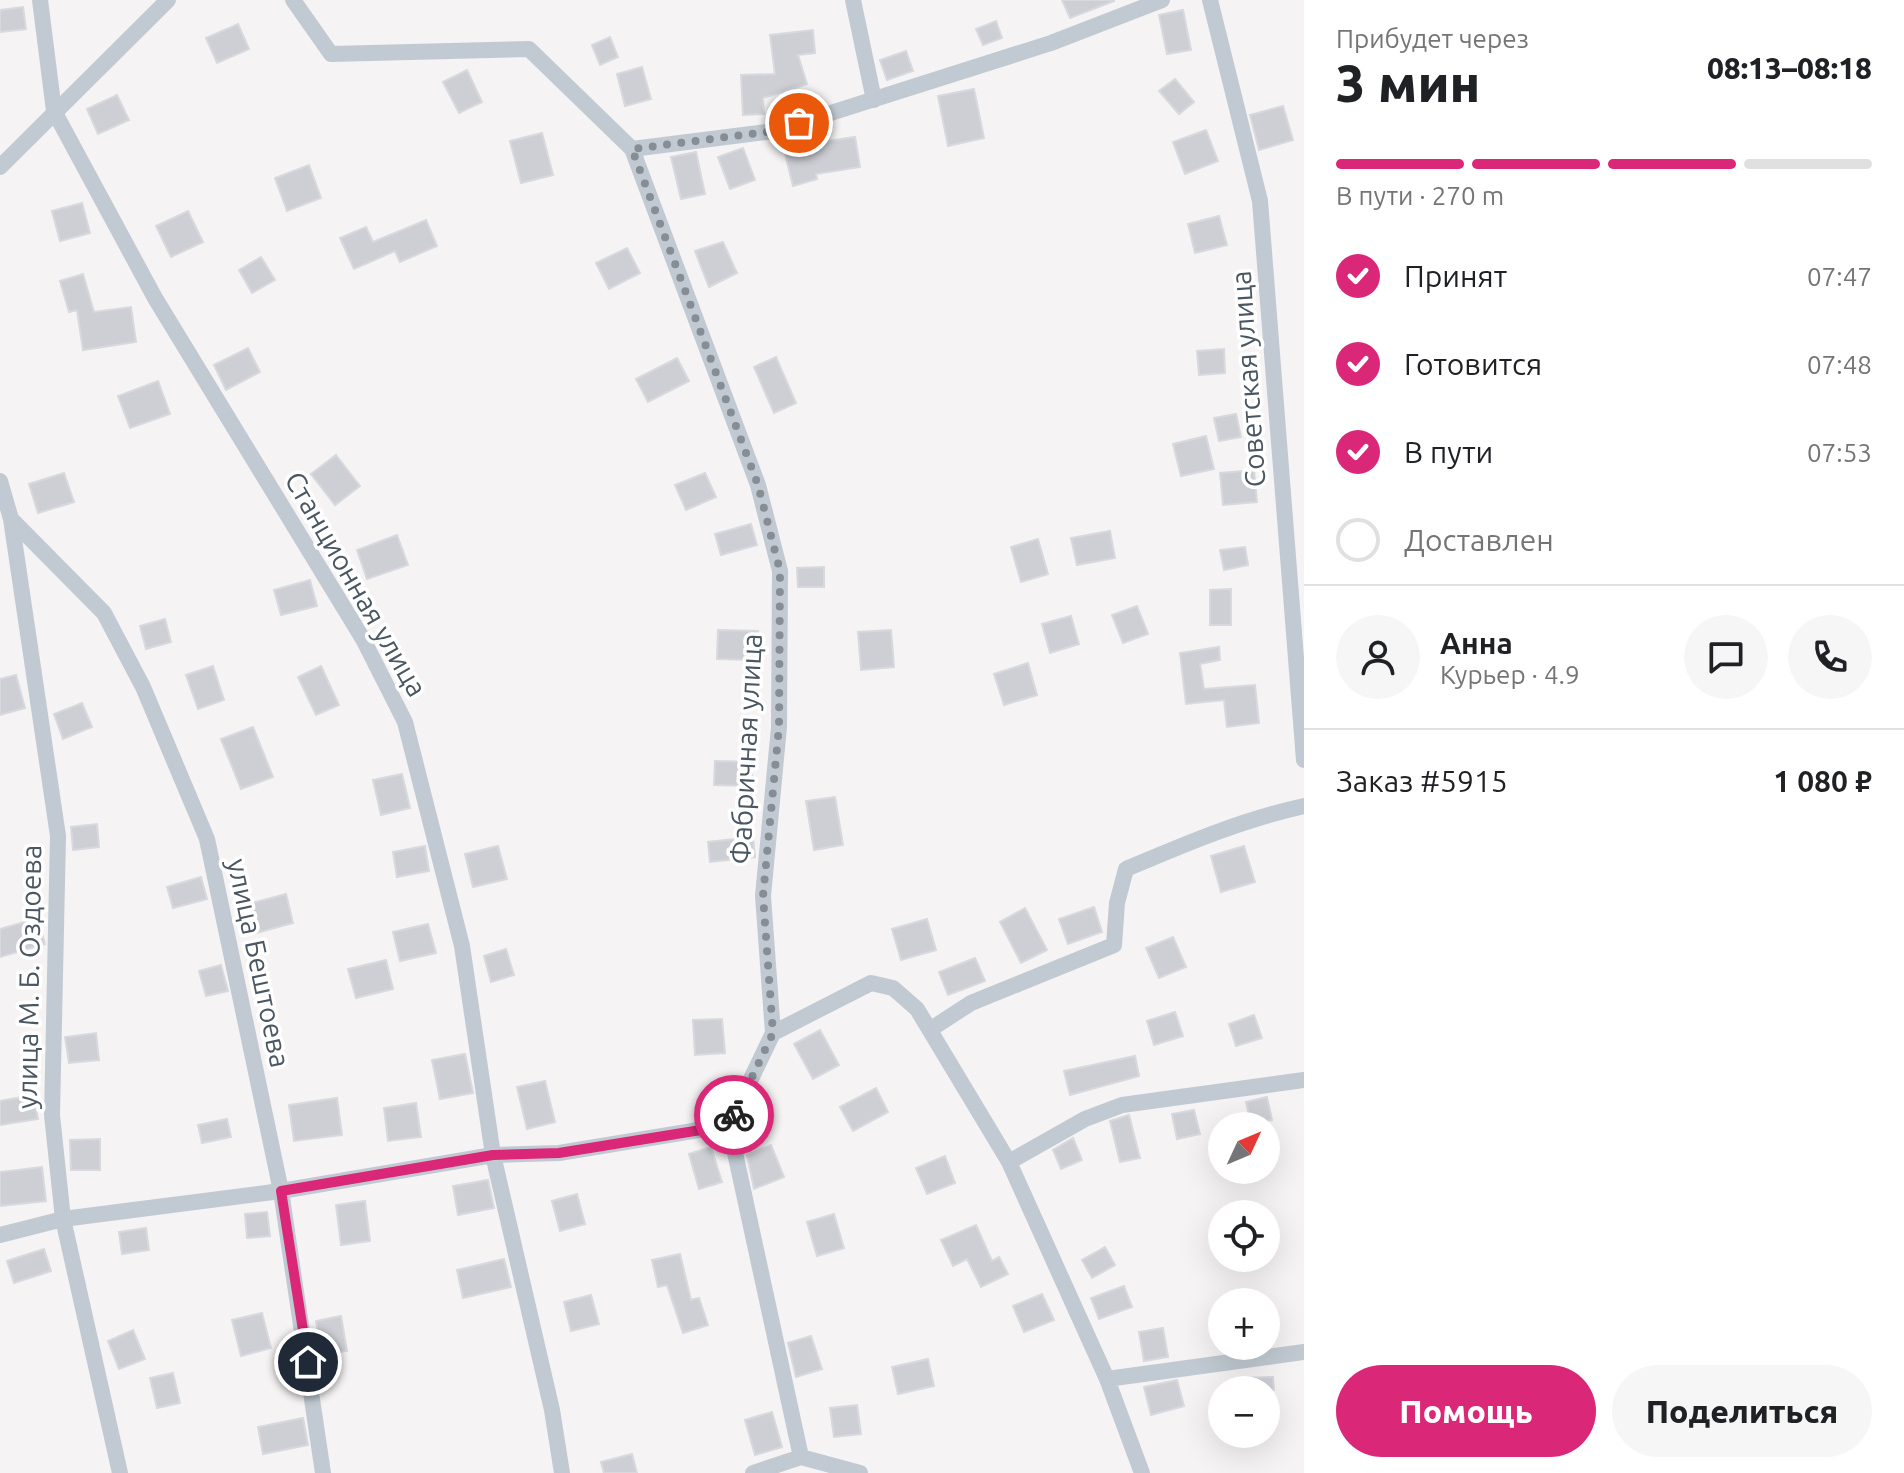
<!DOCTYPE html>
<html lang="ru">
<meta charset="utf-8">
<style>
:root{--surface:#fff;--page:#f6f6f6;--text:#202124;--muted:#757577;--line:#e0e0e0;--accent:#db2777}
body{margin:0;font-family:Ubuntu,sans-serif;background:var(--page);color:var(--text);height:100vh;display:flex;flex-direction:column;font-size:30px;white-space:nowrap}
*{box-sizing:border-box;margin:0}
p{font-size:26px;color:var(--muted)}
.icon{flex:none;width:44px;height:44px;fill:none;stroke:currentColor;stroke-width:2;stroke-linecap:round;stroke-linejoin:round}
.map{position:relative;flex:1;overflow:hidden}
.side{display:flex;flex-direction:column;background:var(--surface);width:600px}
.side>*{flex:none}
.needle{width:52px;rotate:46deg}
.buttons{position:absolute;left:1208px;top:1112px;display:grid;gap:16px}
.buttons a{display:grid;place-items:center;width:72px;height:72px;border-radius:50%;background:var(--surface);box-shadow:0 8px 32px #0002;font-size:40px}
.pin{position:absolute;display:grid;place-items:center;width:68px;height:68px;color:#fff;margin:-34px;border:4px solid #fff;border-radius:50%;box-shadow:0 2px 8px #0007}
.courier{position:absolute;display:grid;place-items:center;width:80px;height:80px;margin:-40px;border:6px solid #db2777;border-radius:50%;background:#fff;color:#222;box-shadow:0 2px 10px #0007}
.overview em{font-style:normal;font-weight:800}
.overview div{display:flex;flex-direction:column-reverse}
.overview{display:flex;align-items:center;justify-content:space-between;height:136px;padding:0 32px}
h1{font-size:52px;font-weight:800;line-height:60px}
.bar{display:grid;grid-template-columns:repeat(4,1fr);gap:12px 8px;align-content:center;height:96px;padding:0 32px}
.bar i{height:10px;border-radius:6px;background:var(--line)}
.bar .on{background:var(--accent)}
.bar p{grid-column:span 4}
.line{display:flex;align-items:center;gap:20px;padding:0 32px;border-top:2px solid var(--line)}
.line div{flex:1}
.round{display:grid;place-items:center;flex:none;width:84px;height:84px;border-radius:42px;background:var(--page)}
ol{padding:0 32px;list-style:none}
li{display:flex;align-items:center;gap:24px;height:88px}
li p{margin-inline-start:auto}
li .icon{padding:8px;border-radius:50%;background:var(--accent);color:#fff;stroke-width:4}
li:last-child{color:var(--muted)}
li i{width:44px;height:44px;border:4px solid var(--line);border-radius:50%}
.cta{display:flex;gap:16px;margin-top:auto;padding:16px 32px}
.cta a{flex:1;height:92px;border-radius:48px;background:var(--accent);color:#fff;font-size:32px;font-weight:800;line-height:92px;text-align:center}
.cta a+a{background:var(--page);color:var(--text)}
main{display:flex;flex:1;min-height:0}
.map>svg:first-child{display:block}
.building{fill:#cdcfd5;stroke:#d7d9de;stroke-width:2}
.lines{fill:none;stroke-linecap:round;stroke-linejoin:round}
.minor{stroke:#c1cad2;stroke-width:16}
.done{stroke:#868d94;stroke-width:8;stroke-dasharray:0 14.4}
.route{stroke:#db2777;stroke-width:10}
.labels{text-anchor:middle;stroke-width:7;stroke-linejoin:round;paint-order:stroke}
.street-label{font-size:28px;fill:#4a5661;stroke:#fff}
</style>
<main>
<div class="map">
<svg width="1304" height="1473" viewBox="0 0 1304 1473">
<rect width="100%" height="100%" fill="#f5f3f3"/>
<path class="building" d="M1062,0H1114V1L1070,18Z
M23,7L26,29L0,32V10Z
M1183,10L1191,50L1167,54L1159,15Z
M996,21L1002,38L983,45L976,29Z
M238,24L249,49L217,63L206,38Z
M813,30L815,53L798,55L807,84L763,98L764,114L743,115L741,75L775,74L770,35Z
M610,37L618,57L600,65L592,45Z
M906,51L913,71L887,80L880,60Z
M642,67L651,99L625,106L617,74Z
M467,70L482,102L459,113L443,82Z
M1175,79L1194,102L1179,114L1159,91Z
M974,89L984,138L948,146L938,96Z
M117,95L129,120L98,134L87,109Z
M1283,106L1293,140L1259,150L1250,115Z
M1206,130L1218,161L1185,174L1173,142Z
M542,133L553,175L521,183L510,141Z
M855,137L860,167L816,174L817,179L793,186L783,146L807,140L808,144Z
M743,148L755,180L730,189L718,157Z
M696,152L705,194L681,199L671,157Z
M309,165L321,198L287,211L275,178Z
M82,203L90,233L60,241L52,211Z
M188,211L203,242L171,257L156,226Z
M1219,216L1227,245L1195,253L1188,224Z
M426,220L437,246L400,262L395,251L354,269L340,238L366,227L373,242Z
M723,242L737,273L709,287L695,251Z
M627,248L640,273L609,289L596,263Z
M261,257L275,280L252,293L239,270Z
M83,274L94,312L131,307L136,342L83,350L77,310L69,312L60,281Z
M248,348L260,372L226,390L214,365Z
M1224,349L1225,373L1199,375L1197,351Z
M776,357L796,403L774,413L754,367Z
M677,358L689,381L648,402L636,379Z
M158,381L170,414L130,428L118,396Z
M1236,414L1241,437L1219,441L1214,418Z
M1206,436L1214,469L1181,476L1173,444Z
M336,455L360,486L335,505L311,474Z
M1254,470L1257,502L1223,505L1220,473Z
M64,473L74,502L38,513L29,484Z
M705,473L716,497L686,510L675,485Z
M751,524L757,545L721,555L715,534Z
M1110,531L1115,558L1077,565L1071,538Z
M397,535L408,565L367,579L357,550Z
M1038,539L1048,574L1021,582L1011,547Z
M1245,547L1248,565L1224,570L1220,550Z
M824,567V587H798L797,568Z
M310,580L317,606L281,615L274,590Z
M1231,589V625H1210V590Z
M1137,606L1148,634L1123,643L1112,615Z
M1071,616L1079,644L1050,653L1042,624Z
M165,619L171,642L146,649L140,626Z
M718,630L758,631L757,660L717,659Z
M891,630L894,667L861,670L858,632Z
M1219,647L1220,660L1200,664L1204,689L1255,685L1259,723L1227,727L1224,700L1186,704L1180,653Z
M1028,663L1037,695L1004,705L994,674Z
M213,666L224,700L198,709L186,675Z
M321,666L339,705L316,715L298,677Z
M16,675L25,708L0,715V679Z
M82,703L92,727L63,739L54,714Z
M253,727L273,777L241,789L221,739Z
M715,761L752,762V786L714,785Z
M402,774L410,808L381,815L373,780Z
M835,797L843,845L814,850L806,801Z
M97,824L99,847L73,850L71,827Z
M753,837L755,857L710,862L708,842Z
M425,846L429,871L397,877L393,852Z
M498,846L507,879L473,887L465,854Z
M1244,846L1255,882L1221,892L1211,856Z
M201,877L207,899L173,908L167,887Z
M286,894L293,923L256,933L248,904Z
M1094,907L1102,932L1068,944L1059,919Z
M1025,908L1047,950L1021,963L1000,922Z
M38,918L45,944L0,957V929Z
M927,919L936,950L901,960L892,929Z
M428,924L436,953L400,961L393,932Z
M1173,937L1186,967L1159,978L1146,948Z
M506,949L514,975L491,982L484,956Z
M975,958L985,981L948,995L939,972Z
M386,960L393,989L356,998L348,969Z
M221,965L228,991L206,996L199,971Z
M1175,1012L1183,1036L1154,1045L1147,1021Z
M1254,1015L1262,1038L1236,1046L1229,1024Z
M722,1019L725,1053L695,1055L693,1020Z
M820,1030L839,1065L813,1079L794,1044Z
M96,1033L99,1060L69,1063L65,1037Z
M465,1054L473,1093L440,1099L432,1060Z
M1135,1056L1139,1076L1070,1095L1064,1071Z
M545,1081L555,1122L527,1129L517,1087Z
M876,1088L888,1112L853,1131L840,1107Z
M33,1095L38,1119L0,1125V1101Z
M1267,1097L1272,1120L1251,1124L1246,1102Z
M337,1098L342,1135L294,1141L289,1105Z
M416,1103L421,1137L388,1141L384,1108Z
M1194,1110L1200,1134L1177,1139L1172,1114Z
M1129,1115L1140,1158L1120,1162L1110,1121Z
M227,1119L231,1137L202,1143L198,1125Z
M1073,1138L1082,1160L1061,1169L1053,1150Z
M100,1139V1170H71L70,1140Z
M771,1145L784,1177L754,1189L747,1155Z
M711,1147L722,1182L699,1189L689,1154Z
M945,1156L955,1183L927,1194L916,1168Z
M42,1167L46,1201L0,1206V1172Z
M488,1180L494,1208L458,1215L453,1186Z
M577,1194L585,1224L560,1231L552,1201Z
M365,1201L370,1241L341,1245L336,1205Z
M267,1212L270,1236L247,1238L245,1214Z
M834,1214L844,1248L817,1256L807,1222Z
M976,1225L992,1261L999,1257L1008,1274L981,1287L967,1259L953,1266L941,1240Z
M146,1228L149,1250L122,1254L119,1232Z
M1105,1247L1115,1265L1092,1278L1082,1260Z
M44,1249L51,1271L14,1283L7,1261Z
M680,1254L691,1300L699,1298L708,1325L683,1333L667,1285L658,1287L652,1260Z
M504,1259L511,1287L463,1298L457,1270Z
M1124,1286L1132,1307L1099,1319L1091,1298Z
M1042,1294L1054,1320L1024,1332L1013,1306Z
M591,1295L599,1324L571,1331L564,1302Z
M262,1313L271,1348L241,1356L232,1320Z
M341,1316L347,1351L322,1355L316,1321Z
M1163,1328L1168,1357L1144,1361L1139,1332Z
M133,1330L145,1359L119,1369L108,1341Z
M811,1336L822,1369L796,1377L788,1343Z
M928,1359L934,1386L898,1394L892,1367Z
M173,1373L180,1403L157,1408L150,1378Z
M1273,1377L1274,1390H1245V1378Z
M1177,1380L1184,1406L1151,1415L1144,1387Z
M857,1405L861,1434L834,1437L830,1408Z
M772,1412L782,1447L755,1455L745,1420Z
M303,1418L308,1445L263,1454L258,1427Z
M632,1454L637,1473H604L601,1462Z"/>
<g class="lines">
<path class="minor" d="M40,0L54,111L155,298L363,639L405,722L462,946L493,1155L552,1410L562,1473
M293,0L331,54L529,49L632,149L774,131L1051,43L1162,0
M853,0L874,100
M1210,0L1260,201L1304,760
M632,149L758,485L780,571L779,727L763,896L773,1033L729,1125L801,1457
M0,167L168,0
M0,481L11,519L58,836L52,1115L63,1219L120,1473
M11,519L104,613L143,687L207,839L281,1191L323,1473
M931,1029L971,1003L1114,945L1117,903L1126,869C1185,844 1241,820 1304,806
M773,1033L871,983L893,988L917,1009L1009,1162L1107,1379L1142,1473
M1009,1162L1085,1119L1122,1105L1304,1080
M0,1235L63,1219L281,1191L493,1155L559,1153L729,1125
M1107,1379L1304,1352
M753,1473L801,1457L860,1473"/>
</g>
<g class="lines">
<path class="done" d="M734,1115L773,1033L763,896L779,727L780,571L758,485L632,149L774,131L799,123"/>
<path class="route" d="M308,1362L281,1191L493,1155L559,1153L707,1129L729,1125L734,1115"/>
</g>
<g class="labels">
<g class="street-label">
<text transform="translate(1248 379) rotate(-94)" y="10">Советская улица</text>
<text transform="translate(356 584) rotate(60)" y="10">Станционная улица</text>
<text transform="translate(746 749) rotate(-87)" y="10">Фабричная улица</text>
<text transform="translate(259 963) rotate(78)" y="10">улица Бештоева</text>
<text transform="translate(29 977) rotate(-89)" y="10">улица М. Б. Оздоева</text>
</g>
</g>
</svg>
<div class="buttons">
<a><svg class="needle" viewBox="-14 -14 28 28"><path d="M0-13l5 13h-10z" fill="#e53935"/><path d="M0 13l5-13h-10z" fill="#757577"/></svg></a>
<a><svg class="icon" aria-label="locate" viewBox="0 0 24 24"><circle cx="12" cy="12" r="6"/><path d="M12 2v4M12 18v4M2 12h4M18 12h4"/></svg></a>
<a>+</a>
<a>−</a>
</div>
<div class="pin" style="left:799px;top:123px;background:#ea580c"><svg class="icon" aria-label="bag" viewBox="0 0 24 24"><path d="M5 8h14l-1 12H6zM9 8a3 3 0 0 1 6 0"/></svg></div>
<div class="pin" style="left:308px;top:1362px;background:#1f2937"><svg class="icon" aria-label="home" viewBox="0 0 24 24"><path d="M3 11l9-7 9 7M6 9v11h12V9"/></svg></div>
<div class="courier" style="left:734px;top:1115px"><svg class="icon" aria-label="bike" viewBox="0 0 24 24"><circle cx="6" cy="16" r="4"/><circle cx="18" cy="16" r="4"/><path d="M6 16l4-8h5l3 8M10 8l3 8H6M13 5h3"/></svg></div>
</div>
<section class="side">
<div class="overview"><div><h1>3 мин</h1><p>Прибудет через</p></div><em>08:13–08:18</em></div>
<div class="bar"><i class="on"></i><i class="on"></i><i class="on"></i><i></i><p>В пути · 270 m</p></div>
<ol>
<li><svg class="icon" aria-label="check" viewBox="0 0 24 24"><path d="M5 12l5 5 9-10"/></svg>Принят<p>07:47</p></li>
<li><svg class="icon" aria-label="check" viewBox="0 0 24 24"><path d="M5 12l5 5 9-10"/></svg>Готовится<p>07:48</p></li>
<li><svg class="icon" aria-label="check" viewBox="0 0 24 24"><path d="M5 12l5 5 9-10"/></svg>В пути<p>07:53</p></li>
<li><i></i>Доставлен</li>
</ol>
<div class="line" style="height:144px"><a class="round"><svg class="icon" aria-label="person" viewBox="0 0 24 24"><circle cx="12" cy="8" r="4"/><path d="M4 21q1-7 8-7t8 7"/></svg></a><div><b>Анна</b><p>Курьер · 4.9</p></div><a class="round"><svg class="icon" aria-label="chat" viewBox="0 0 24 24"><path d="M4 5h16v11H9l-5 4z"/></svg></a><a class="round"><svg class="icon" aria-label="phone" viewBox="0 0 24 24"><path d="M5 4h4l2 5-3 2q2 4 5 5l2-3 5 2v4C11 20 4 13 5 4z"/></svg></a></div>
<div class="line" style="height:104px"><div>Заказ #5915</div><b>1 080 ₽</b></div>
<div class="cta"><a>Помощь</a><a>Поделиться</a></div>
</section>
</main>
